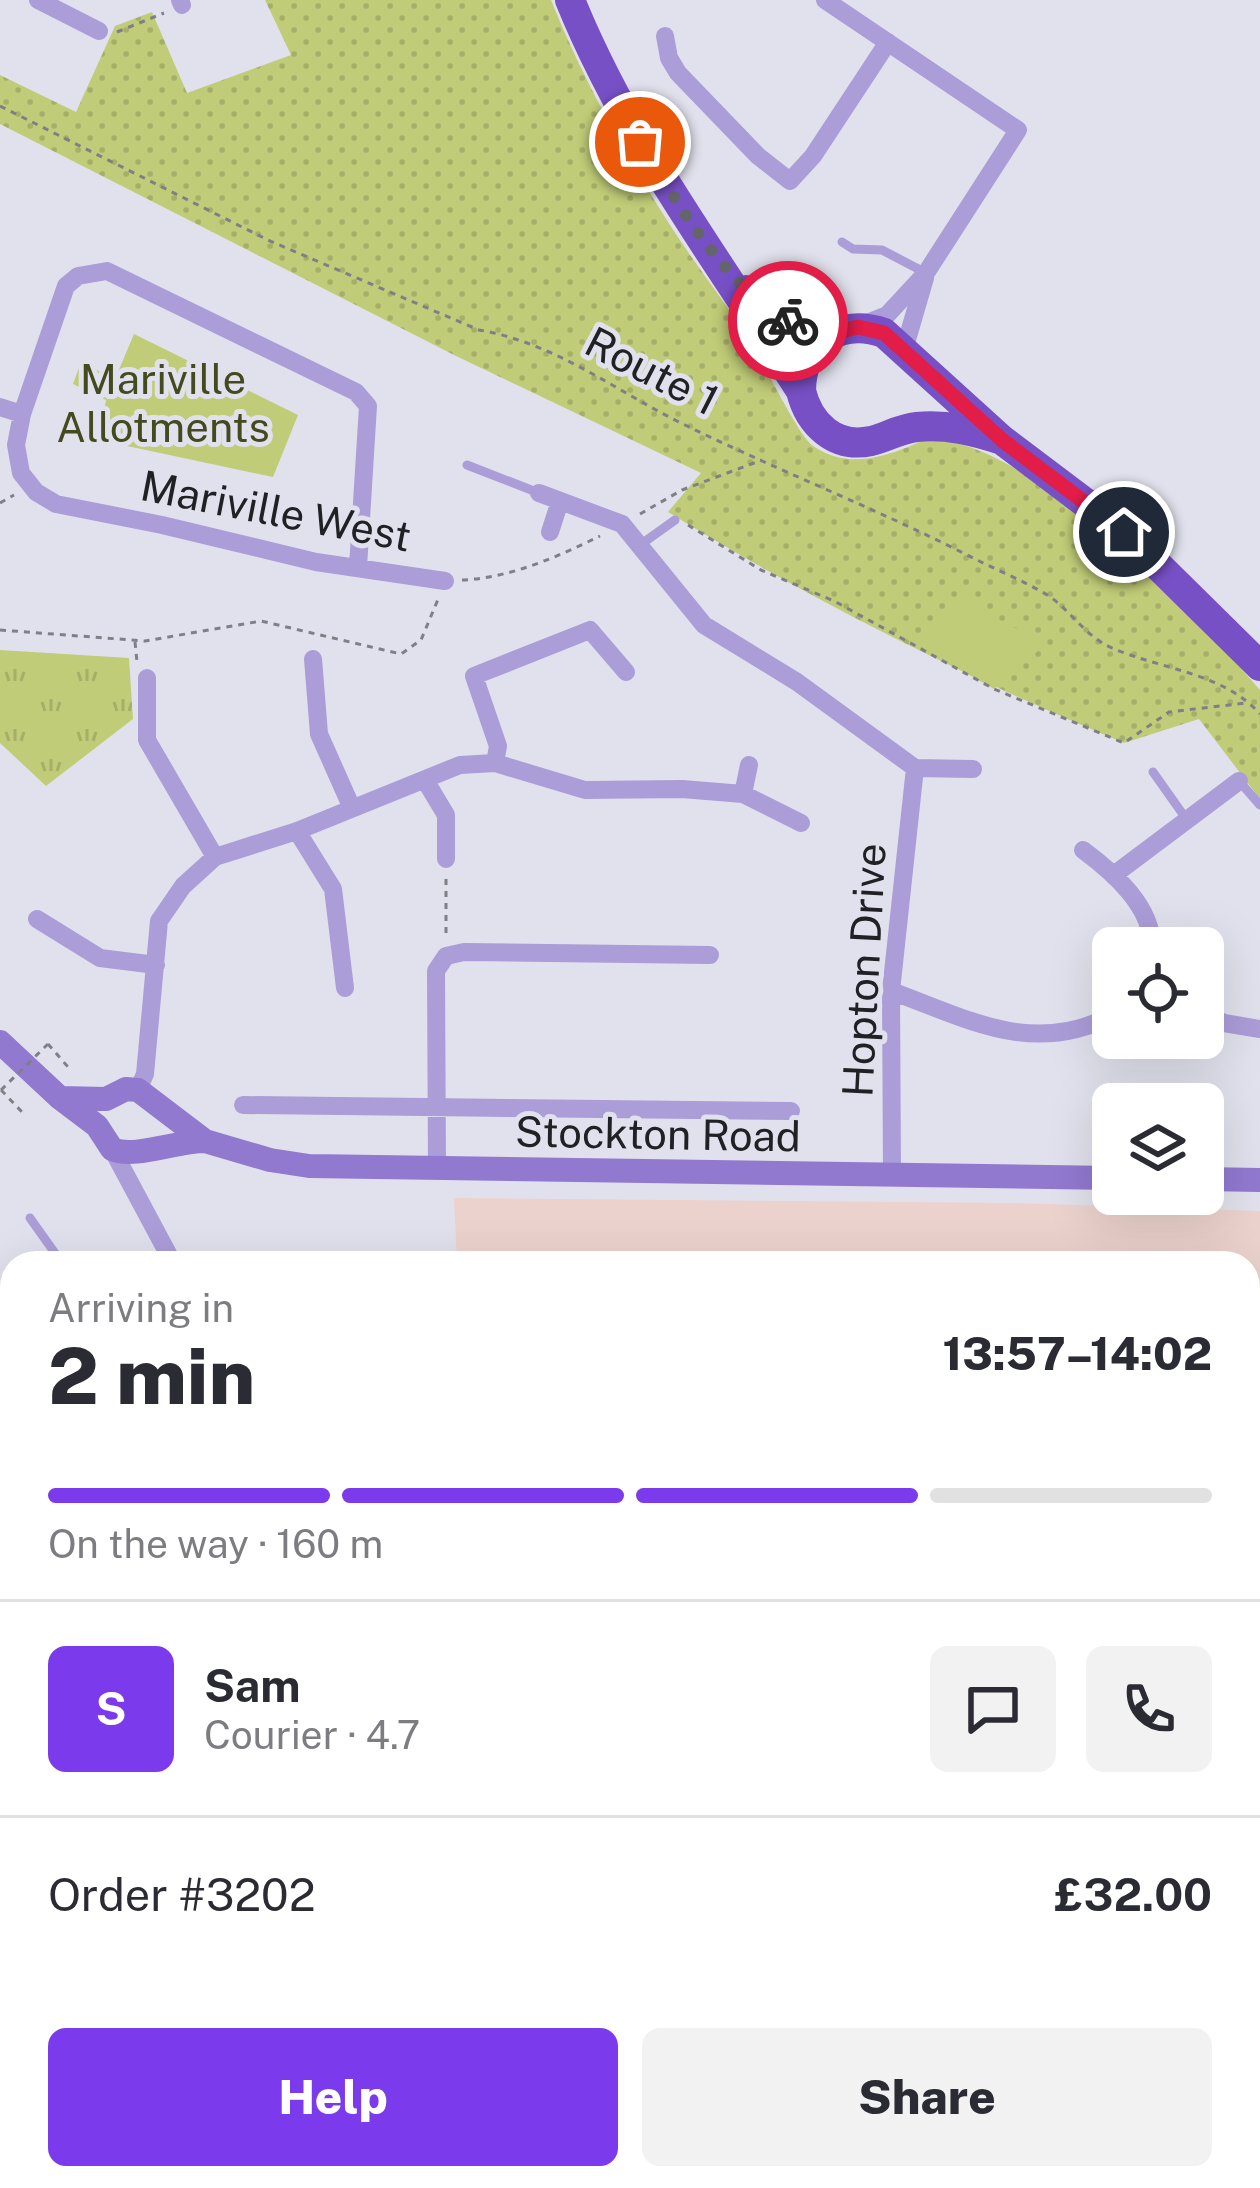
<!DOCTYPE html>
<meta charset="utf-8">
<style>
:root{--surface:#fff;--page:#f2f2f3;--text:#2b2b33;--muted:#7c7c81;--line:#e1e1e2;--accent:#7c3aed}
body{margin:0;font-family:"Public Sans",sans-serif;background:var(--page);color:var(--text);height:100vh;display:flex;flex-direction:column;font-size:45px;white-space:nowrap}
*{box-sizing:border-box;margin:0}
p{font-size:39px;color:var(--muted)}
.icon{flex:none;width:66px;height:66px;fill:none;stroke:currentColor;stroke-width:2;stroke-linecap:round;stroke-linejoin:round}
.map{position:relative;flex:1;overflow:hidden}
.drawer{position:absolute;left:0px;top:1251px;width:1260px;height:939px;display:flex;flex-direction:column;background:var(--surface);border-radius:36px 36px 0 0;box-shadow:0 12px 48px #0002}
.drawer>*{flex:none}
.buttons{position:absolute;left:1092px;top:927px;display:grid;gap:24px}
.buttons a{display:grid;place-items:center;width:132px;height:132px;border-radius:18px;background:var(--surface);box-shadow:0 12px 48px #0002;font-size:60px}
.pin{position:absolute;display:grid;place-items:center;width:102px;height:102px;color:#fff;margin:-51px;border:6px solid #fff;border-radius:50%;box-shadow:0 3px 12px #0007}
.courier{position:absolute;display:grid;place-items:center;width:120px;height:120px;margin:-60px;border:9px solid #e11d48;border-radius:50%;background:#fff;color:#222;box-shadow:0 3px 15px #0007}
.overview em{font-style:normal;font-weight:800}
.overview div{display:flex;flex-direction:column-reverse}
.overview{display:flex;align-items:center;justify-content:space-between;height:204px;padding:0 48px}
h1{font-size:78px;font-weight:800;line-height:90px}
.bar{display:grid;grid-template-columns:repeat(4,1fr);gap:18px 12px;align-content:center;height:144px;padding:0 48px}
.bar i{height:15px;border-radius:9px;background:var(--line)}
.bar .active{background:var(--accent)}
.bar p{grid-column:span 4}
.line{display:flex;align-items:center;gap:30px;padding:0 48px;border-top:3px solid var(--line)}
.line div{flex:1}
.round{display:grid;place-items:center;flex:none;width:126px;height:126px;border-radius:18px;background:var(--page)}
.button{display:flex;gap:24px;margin-top:auto;padding:24px 48px}
.button a{flex:1;height:138px;border-radius:18px;background:var(--accent);color:#fff;font-size:48px;font-weight:800;line-height:138px;text-align:center}
.button a+a{background:var(--page);color:var(--text)}
.map>svg:first-child{display:block}
.education{fill:#ecd2cd}
.grass{fill:url(#grass-dots)}
.cemetery{fill:url(#cemetery-stones)}
.park{fill:url(#park-tufts)}
.garden{fill:#c1cc78}
.lines{fill:none;stroke-linecap:round;stroke-linejoin:round}
.path{stroke:#7f7f87;stroke-width:3;stroke-dasharray:6 6;stroke-linecap:butt}
.service{stroke:#ab9dd8;stroke-width:9}
.minor{stroke:#ab9dd8;stroke-width:18}
.secondary{stroke:#9179d0;stroke-width:24}
.trunk{stroke:#7850c6;stroke-width:30}
.path-bridge{stroke:#7f7f87;stroke-width:3;stroke-dasharray:6 6;stroke-linecap:butt}
.done{stroke:#64646b;stroke-width:12;stroke-dasharray:0 21.6}
.route{stroke:#e11d48;stroke-width:15}
.labels{text-anchor:middle;stroke-width:10;stroke-linejoin:round;paint-order:stroke}
.street-label{font-size:42px;fill:#212125;stroke:#e1e1ed}
.park-label{font-size:42px;fill:#44491e;stroke:#e1e1ed}
</style>
<div class="map">
<svg width="1260" height="2188" viewBox="0 0 1260 2188">
<defs>
<pattern id="grass-dots" width="8" height="8" patternUnits="userSpaceOnUse" patternTransform="scale(3)"><rect width="8" height="8" fill="#c1cc78"/><path d="M2 2h.1M6 6h.1" fill="none" stroke="#a6af68" stroke-width="1.8" stroke-linecap="round"/></pattern>
<pattern id="cemetery-stones" width="16" height="16" patternUnits="userSpaceOnUse" patternTransform="scale(3)"><rect width="16" height="16" fill="#c1cc78"/><path d="M2 7V4a2 2 0 0 1 4 0v3zM10 15v-3a2 2 0 0 1 4 0v3z" fill="#a6af68"/></pattern>
<pattern id="park-tufts" width="24" height="20" patternUnits="userSpaceOnUse" patternTransform="scale(3)"><rect width="24" height="20" fill="#c1cc78"/><path d="M3 7l-1-3M5 7V3M7 7l1-3M15 17l-1-3M17 17v-4M19 17l1-3" fill="none" stroke="#a6af68"/></pattern>
</defs>
<rect width="100%" height="100%" fill="#e1e1ed"/>
<path class="education" d="M454,1198L1014,1203L1260,1211V2130L1248,2153V1263H457Z
M821,2178H1235L1230,2188H812Z"/>
<path class="grass" d="M265,0H551C583,80 624,153 670,225C696,266 727,304 753,345C765,366 798,435 813,446C845,467 874,460 908,447C916,444 925,439 934,440C1033,443 1197,616 1260,690V799L1199,719L1124,743C966,677 814,602 668,512L701,473L456,356L0,124V75L76,112L115,26L152,12L187,93L291,55Z
M319,2178H499L506,2188H322Z"/>
<path class="cemetery" d="M12,1738V2061L0,2074V1749Z"/>
<path class="park" d="M0,650L129,658L133,719L46,786L0,743Z"/>
<path class="garden" d="M134,334L298,415L273,477L99,440L106,400L73,384L81,362L115,379Z
M957,598L1046,644L994,689L920,647Z"/>
<g class="lines">
<path class="path" d="M117,32L164,13
M0,106L270,241L479,330C556,343 617,392 685,425C781,472 880,510 975,559C999,571 1026,582 1049,596C1072,612 1085,636 1112,648C1160,669 1224,673 1260,714
M0,503L14,495
M640,514L682,490L762,460
M688,525L761,570L834,601L994,689L1124,743L1169,712L1246,703
M462,580C510,578 557,557 600,536
M0,630L145,641L261,621L401,654L421,640L439,597
M135,642L137,662
M446,879V936
M48,1044L68,1067
M1,1090L23,1113
M1248,1610L1260,1616
M1248,1717L1260,1723
M0,2082L12,2070
M1248,2154L1260,2130
M691,2188L701,2182L700,2178
M1231,2188L1236,2178"/>
<path class="service" d="M842,242L853,249L882,250L926,273
M467,465L539,493
M640,545L675,520
M1153,772L1187,820
M1239,781L1260,805
M30,1218L62,1263
M1248,1514L1260,1515
M1248,1580H1260
M1248,1682L1260,1687
M0,1788L12,1775
M565,2178L572,2188
M721,2188L735,2178
M1122,2188L1129,2178"/>
<path class="minor" d="M38,0L99,31
M180,0L182,5
M825,0L1018,130L926,273L887,315L862,325
M665,36L669,58L678,73L758,156L790,181L813,156L888,42
M904,350L925,278
M0,407L22,414L66,286L78,276L107,271L356,392L368,406L358,567
M22,414L16,445L21,473L36,492L56,504L162,525L316,562L445,581
M539,493L622,524L704,625L797,682L915,768L891,991L892,1176
M550,532L560,501
M313,659L319,734L351,806
M147,678V740L215,857
M495,763L498,746L474,676L590,630L626,672
M915,768L973,769
M425,780L446,815V859
M743,794L749,765
M297,831L333,889L345,988
M1083,850C1114,873 1153,907 1152,948
M1115,874L1239,781
M37,919L100,958L156,965
M891,991C968,1019 1033,1057 1113,1015
M1203,1013L1224,1023L1260,1029
M138,1090L145,1074L159,921L183,886L215,857L297,831L460,765L495,763L585,790L682,789L743,794L801,823
M243,1105L791,1111
M112,1149L173,1263
M437,1170L436,971L446,956L464,952L710,955
M0,1347L12,1339
M0,2172L12,2160
M129,2178L137,2188
M927,2178L950,2188"/>
<path class="secondary" d="M0,1042L60,1098L97,1126L112,1149C134,1159 176,1141 205,1141
M60,1098L106,1099L126,1089L138,1090L205,1141L270,1160L309,1166L1113,1178
M1203,1179L1260,1180"/>
<path class="trunk" d="M570,0C627,141 720,263 801,391C809,424 835,449 871,441C887,437 899,429 917,427C947,424 974,431 1002,440
M746,290L789,322L832,333
M801,391C801,344 839,317 884,333L1002,440L1124,532L1260,666"/>
<path class="path-bridge" d="M1,1090L48,1044"/>
</g>
<g class="lines">
<path class="done" d="M640,142C681,208 720,279 788,321"/>
<path class="route" d="M788,321L832,333L858,327L884,333L1002,440L1124,532"/>
</g>
<g class="labels">
<g class="street-label">
<text transform="translate(652 371) rotate(27)" y="15">Route 1</text>
<text transform="translate(276 511) rotate(11)" y="15">Mariville West</text>
<text transform="translate(864 970) rotate(-87)" y="15">Hopton Drive</text>
<text transform="translate(658 1134) rotate(1)" y="15">Stockton Road</text>
</g>
<g class="park-label">
<text x="163" y="394">Mariville<tspan x="163" dy="48">Allotments</tspan></text>
</g>
</g>
</svg>
<div class="buttons">
<a><svg class="icon" aria-label="locate" viewBox="0 0 24 24"><circle cx="12" cy="12" r="6"/><path d="M12 2v4M12 18v4M2 12h4M18 12h4"/></svg></a>
<a><svg class="icon" aria-label="layers" viewBox="0 0 24 24"><path d="M12 4l9 5-9 5-9-5zM3 14l9 5 9-5"/></svg></a>
</div>
<div class="pin" style="left:640px;top:142px;background:#ea580c"><svg class="icon" aria-label="bag" viewBox="0 0 24 24"><path d="M5 8h14l-1 12H6zM9 8a3 3 0 0 1 6 0"/></svg></div>
<div class="pin" style="left:1124px;top:532px;background:#1f2937"><svg class="icon" aria-label="home" viewBox="0 0 24 24"><path d="M3 11l9-7 9 7M6 9v11h12V9"/></svg></div>
<div class="courier" style="left:788px;top:321px"><svg class="icon" aria-label="bike" viewBox="0 0 24 24"><circle cx="6" cy="16" r="4"/><circle cx="18" cy="16" r="4"/><path d="M6 16l4-8h5l3 8M10 8l3 8H6M13 5h3"/></svg></div>
<section class="drawer">
<div class="overview"><div><h1>2 min</h1><p>Arriving in</p></div><em>13:57–14:02</em></div>
<div class="bar"><i class="active"></i><i class="active"></i><i class="active"></i><i></i><p>On the way · 160 m</p></div>
<div class="line" style="height:216px"><b class="round" style="background:var(--accent);color:#fff">S</b><div><b>Sam</b><p>Courier · 4.7</p></div><a class="round"><svg class="icon" aria-label="chat" viewBox="0 0 24 24"><path d="M4 5h16v11H9l-5 4z"/></svg></a><a class="round"><svg class="icon" aria-label="phone" viewBox="0 0 24 24"><path d="M5 4h4l2 5-3 2q2 4 5 5l2-3 5 2v4C11 20 4 13 5 4z"/></svg></a></div>
<div class="line" style="height:156px"><div>Order #3202</div><b>£32.00</b></div>
<div class="button"><a>Help</a><a>Share</a></div>
</section>
</div>
